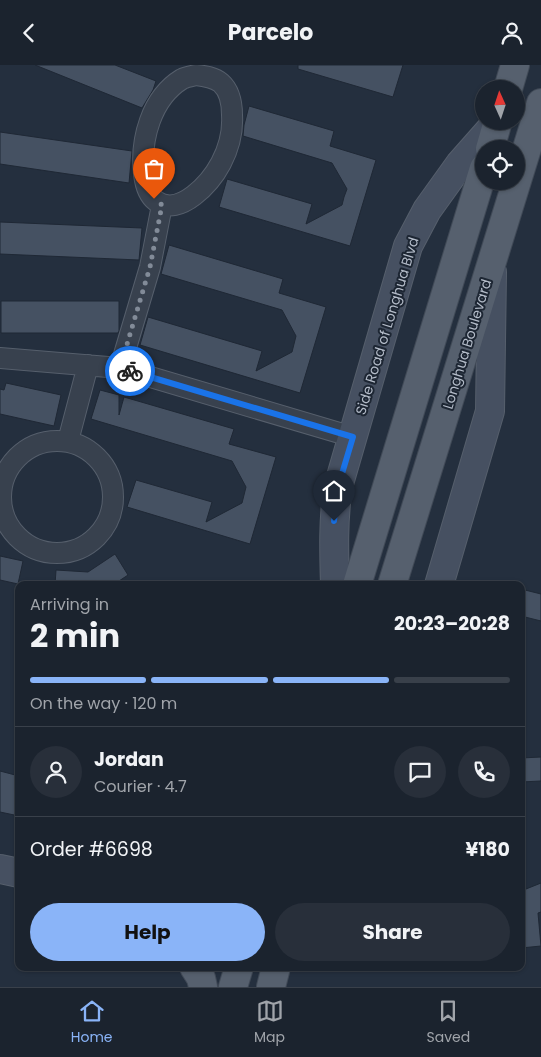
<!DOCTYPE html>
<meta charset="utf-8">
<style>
:root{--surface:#1b232e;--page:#282f3a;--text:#f1f3f6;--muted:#a0a4aa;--line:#39404a;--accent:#8ab4f8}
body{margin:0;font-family:Poppins,sans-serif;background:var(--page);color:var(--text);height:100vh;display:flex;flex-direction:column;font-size:19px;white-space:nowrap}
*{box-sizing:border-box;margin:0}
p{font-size:16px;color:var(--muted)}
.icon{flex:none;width:28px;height:28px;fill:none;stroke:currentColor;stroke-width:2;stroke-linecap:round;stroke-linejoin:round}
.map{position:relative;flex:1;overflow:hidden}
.panel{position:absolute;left:15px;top:516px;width:510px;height:390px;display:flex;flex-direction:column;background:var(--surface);border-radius:10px;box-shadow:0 1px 4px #0004,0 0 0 1px var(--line)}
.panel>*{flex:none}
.needle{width:32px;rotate:357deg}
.fabs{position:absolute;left:475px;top:15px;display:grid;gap:10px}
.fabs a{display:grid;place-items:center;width:50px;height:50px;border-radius:50%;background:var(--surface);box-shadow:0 1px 4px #0004,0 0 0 1px var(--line);font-size:25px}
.pin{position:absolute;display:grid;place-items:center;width:42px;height:42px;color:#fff;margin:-51px -21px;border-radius:50% 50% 50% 0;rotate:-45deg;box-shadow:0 0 5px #0007}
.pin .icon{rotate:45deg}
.courier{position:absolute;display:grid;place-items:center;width:50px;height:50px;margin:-25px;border:4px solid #1a73e8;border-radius:50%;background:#fff;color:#222;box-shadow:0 1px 6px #0007}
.headline em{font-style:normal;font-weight:700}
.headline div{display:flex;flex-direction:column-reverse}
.headline{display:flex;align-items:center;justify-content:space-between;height:85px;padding:0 15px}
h1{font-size:32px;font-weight:700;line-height:38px}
.bar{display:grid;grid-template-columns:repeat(4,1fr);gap:8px 5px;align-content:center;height:60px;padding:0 15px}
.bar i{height:6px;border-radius:4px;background:var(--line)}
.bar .on{background:var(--accent)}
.bar p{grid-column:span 4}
.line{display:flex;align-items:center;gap:12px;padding:0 15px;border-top:1px solid var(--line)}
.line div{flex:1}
.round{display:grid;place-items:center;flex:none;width:52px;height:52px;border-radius:26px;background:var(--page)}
.cta{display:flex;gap:10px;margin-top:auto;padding:10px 15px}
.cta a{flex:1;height:58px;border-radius:30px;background:var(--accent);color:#111;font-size:20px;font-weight:700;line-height:58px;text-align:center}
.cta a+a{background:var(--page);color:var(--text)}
header{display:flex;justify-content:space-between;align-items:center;height:65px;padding:0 15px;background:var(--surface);font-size:22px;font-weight:700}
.dock{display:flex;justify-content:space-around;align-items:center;height:70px;border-top:1px solid var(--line);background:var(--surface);font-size:14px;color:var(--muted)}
.dock a{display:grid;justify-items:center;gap:2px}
.dock .on{color:var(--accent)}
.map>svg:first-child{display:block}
.building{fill:#455162;stroke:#1f2835}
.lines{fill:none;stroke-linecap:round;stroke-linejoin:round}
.minor-casing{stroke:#565f6c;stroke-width:22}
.secondary-casing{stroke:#565f6c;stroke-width:30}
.primary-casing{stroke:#414a57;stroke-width:30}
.minor{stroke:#38414e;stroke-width:20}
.secondary{stroke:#465061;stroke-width:28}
.primary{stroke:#56606e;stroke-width:28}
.done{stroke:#828b98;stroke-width:5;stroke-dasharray:0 9}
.route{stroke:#1a73e8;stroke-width:6}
.labels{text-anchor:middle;stroke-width:4;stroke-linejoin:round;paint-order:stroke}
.street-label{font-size:14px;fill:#b4bcc9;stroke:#1d2633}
</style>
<header><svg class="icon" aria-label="back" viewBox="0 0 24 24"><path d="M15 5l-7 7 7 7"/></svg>Parcelo<svg class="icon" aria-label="person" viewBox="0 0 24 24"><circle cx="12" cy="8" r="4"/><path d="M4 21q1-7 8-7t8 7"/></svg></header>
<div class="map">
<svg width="541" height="922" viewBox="0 0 541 922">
<rect width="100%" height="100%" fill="#242f3e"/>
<path class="building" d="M35,0H115L156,16L153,25L142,43Z
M298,0H403L393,32L298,4Z
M249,41L334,66L330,81L376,95L350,181L219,142L227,114L312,139L306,159L342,140L344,132L347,124L332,98L243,71L244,60Z
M0,67L132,86L129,118L0,99Z
M0,157L142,163L139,195L0,189Z
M169,180L283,214L279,228L326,242L300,328L140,280L148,252L262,286L256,306L292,287L296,271L282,245L161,209Z
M1,236H119V266L118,268H1Z
M6,318L61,330L54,361L0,349V324L4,325Z
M100,325L119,330V350L124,332L234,364L229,379L276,392L250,479L127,442L136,415L212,437L206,457L242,438L246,422L232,396L91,354Z
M115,489L128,510L119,516V520H55L56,505L88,507Z
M0,491L23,496L18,519L0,515Z
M521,524L541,529V556L521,551Z
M541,692V716L521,717V693Z
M0,706L19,711V751L0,747Z
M541,818V847L538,848L541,881L521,883V826Z"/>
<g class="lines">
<defs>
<path id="minor" d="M196,10C205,11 214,12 221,18C230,26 232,39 232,50C233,66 229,83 221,98C211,117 180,153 156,136C148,130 145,118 144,109C140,75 151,33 182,14C186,12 192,11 196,10Z
M0,293L120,303L353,372
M120,303L150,202L162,140
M1 432a56 56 0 1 1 112 0a56 56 0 1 1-112 0Z
M68,376L88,300"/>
<path id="secondary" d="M335,520C334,487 333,455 338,422L408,181L427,145L460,99L498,56
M439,520L490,346L492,207
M0,804L19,808"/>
<path id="primary" d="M508,24L515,0
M490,84L498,56
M357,520L484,103
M392,520L541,38
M194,902L201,913L203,922
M233,922L239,902
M271,922L276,902"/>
</defs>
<use href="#minor" class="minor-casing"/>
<use href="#secondary" class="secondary-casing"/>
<use href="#primary" class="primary-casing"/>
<use href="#minor" class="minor"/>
<use href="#secondary" class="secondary"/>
<use href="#primary" class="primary"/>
</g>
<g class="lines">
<path class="done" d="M130,306L120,303L150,202L162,140L154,134"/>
<path class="route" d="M130,306L353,372L338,422L334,456"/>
</g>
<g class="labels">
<g class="street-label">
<text transform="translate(387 261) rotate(-73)" y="5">Side Road of Longhua Blvd</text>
<text transform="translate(467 279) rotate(-73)" y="5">Longhua Boulevard</text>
</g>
</g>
</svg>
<div class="fabs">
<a><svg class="needle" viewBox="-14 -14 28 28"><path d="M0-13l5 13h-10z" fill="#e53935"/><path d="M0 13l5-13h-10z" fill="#a0a4aa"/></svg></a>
<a><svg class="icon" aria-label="locate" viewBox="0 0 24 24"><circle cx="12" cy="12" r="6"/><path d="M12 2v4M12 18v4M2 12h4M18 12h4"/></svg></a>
</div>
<div class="pin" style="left:154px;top:134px;background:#ea580c"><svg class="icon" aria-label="bag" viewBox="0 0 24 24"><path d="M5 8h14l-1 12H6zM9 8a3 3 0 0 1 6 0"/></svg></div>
<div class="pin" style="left:334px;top:456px;background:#1f2937"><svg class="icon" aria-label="home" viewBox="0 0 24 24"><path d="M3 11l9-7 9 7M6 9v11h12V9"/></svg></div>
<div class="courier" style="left:130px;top:306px"><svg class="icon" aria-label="bike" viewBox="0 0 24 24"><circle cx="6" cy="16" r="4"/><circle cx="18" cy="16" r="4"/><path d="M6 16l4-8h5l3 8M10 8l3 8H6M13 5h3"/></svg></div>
<section class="panel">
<div class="headline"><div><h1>2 min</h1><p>Arriving in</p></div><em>20:23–20:28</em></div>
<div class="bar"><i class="on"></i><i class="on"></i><i class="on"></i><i></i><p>On the way · 120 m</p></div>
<div class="line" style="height:90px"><a class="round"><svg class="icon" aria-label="person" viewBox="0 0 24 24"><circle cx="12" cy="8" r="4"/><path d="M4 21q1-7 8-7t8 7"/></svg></a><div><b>Jordan</b><p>Courier · 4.7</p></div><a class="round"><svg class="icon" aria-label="chat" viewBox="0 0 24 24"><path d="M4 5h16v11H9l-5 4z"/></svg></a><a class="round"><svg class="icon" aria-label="phone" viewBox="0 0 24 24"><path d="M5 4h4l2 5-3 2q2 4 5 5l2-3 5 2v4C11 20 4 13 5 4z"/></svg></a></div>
<div class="line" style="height:65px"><div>Order #6698</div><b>¥180</b></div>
<div class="cta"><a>Help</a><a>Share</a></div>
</section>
</div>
<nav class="dock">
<a class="on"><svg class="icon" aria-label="home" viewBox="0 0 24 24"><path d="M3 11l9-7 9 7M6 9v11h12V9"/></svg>Home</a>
<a><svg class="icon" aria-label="map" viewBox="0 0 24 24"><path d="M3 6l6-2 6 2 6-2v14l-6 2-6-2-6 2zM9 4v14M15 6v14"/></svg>Map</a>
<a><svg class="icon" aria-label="saved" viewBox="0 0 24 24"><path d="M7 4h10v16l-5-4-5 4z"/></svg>Saved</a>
</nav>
